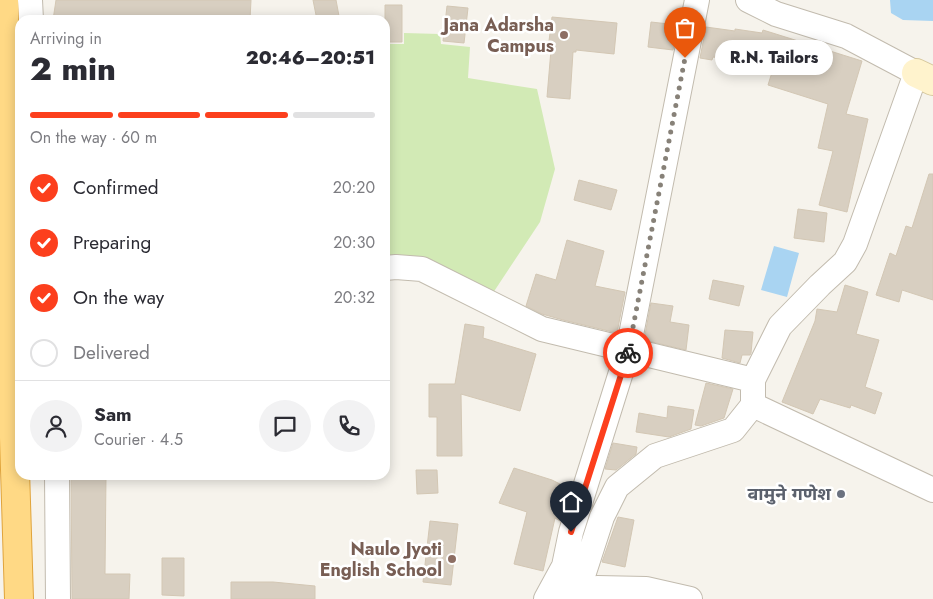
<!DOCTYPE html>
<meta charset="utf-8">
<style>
:root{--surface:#fff;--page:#f2f2f3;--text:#2b2b33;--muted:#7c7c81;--line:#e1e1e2;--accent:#fc3f1d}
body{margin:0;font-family:Jost,"Noto Sans Devanagari",sans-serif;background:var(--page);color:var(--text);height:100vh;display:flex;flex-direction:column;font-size:19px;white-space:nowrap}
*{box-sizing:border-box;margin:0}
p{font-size:16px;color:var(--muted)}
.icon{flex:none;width:28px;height:28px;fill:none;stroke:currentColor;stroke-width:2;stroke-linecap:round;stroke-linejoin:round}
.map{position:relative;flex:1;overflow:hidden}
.sheet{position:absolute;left:15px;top:15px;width:375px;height:465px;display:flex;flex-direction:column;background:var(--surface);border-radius:15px;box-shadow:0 2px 12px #0003}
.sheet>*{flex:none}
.pin{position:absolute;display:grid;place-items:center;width:42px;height:42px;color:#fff;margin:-51px -21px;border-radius:50% 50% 50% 0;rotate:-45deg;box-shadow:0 0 5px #0007}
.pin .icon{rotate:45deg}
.courier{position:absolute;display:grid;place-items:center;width:50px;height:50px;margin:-25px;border:4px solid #fc3f1d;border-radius:50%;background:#fff;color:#222;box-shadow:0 1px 6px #0007}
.bubble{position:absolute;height:35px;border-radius:18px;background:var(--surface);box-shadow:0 2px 12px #0003;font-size:16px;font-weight:800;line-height:35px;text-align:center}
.overview em{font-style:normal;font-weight:800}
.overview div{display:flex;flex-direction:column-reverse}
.overview{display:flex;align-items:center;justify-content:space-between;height:85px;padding:0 15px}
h1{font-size:32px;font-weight:800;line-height:38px}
.bar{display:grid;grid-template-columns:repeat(4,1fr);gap:8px 5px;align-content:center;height:60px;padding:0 15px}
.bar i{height:6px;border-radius:4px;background:var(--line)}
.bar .selected{background:var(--accent)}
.bar p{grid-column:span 4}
.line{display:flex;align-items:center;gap:12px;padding:0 15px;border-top:1px solid var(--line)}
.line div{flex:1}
.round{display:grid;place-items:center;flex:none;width:52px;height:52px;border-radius:26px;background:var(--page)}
ol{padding:0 15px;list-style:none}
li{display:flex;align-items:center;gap:15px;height:55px}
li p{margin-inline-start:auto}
li .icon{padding:5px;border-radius:50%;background:var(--accent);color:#fff;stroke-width:4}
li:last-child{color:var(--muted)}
li i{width:28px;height:28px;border:2px solid var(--line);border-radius:50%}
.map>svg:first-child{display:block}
.green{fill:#d2eab5}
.water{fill:#a9d4f2}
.building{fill:#d8cfc1;stroke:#d3c7b4}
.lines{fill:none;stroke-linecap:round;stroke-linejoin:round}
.minor-casing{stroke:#c2bbae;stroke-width:26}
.secondary-casing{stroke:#d6c79b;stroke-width:30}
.trunk-casing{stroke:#e0a43c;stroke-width:30}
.minor{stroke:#fff;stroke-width:24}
.secondary{stroke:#fff3cd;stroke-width:28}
.trunk{stroke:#ffd985;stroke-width:28}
.done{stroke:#878178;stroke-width:5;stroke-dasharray:0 9}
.route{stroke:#fc3f1d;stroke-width:6}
.education-dot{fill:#8d6e63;stroke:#fff;stroke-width:2}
.worship-dot{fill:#6b7280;stroke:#fff;stroke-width:2}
.labels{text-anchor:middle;stroke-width:5;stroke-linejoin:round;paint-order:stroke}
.education-label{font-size:18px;font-weight:bold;fill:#785e54;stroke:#fff;text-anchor:end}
.worship-label{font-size:18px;font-weight:bold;fill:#5b616d;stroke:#fff;text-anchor:end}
</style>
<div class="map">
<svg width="933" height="599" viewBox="0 0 933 599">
<rect width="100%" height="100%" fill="#f6f3ec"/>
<path class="green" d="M404,33L440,34L441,44L470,47L468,78L537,89L555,169L540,222L489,299L385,264V44H404Z"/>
<path class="water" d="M890,0H933V21L903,20L891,13Z
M774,246L799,253L787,297L761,290Z"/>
<path class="building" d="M56,0H251L250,20L202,16V20H53Z
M313,0H336L339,16L317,20Z
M385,5H402V42H385Z
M447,6L468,8L464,43L443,41Z
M552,17L617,23L614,54L576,50V52H573L570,99L547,97L551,50L548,49Z
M651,22L678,25L673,50L648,47Z
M706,27L735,31V29L762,33L763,30L862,61L846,114L868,119L847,212L819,205L833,151L818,148L828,104L768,85L774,66L713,57L712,60L700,58Z
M929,174H933V300L902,290L899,302L876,295L890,253L896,256L906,226L912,228Z
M579,180L617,190L611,210L574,200Z
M798,209L827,213L824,242L794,238Z
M567,240L604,251L595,286L625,292L617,333L563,320L542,314L526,306L536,274L556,280Z
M713,280L744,286L739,306L709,299Z
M845,285L868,292L856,334L879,340L865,387L882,393L875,414L851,405L850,408L820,399L813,414L782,402L815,321L817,309L837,312Z
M651,303L673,306L670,322L689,325L686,350L644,340Z
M465,324L484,327L483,338L536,354L520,411L461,394L462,456H437V417H429V384H455Z
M725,330L753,332L751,353L750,355H742L740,363L722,358Z
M706,383L733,389L724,418L701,426L695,425Z
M668,406L694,410L691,429L669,437L636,432L639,413L667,418Z
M613,443L637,447L636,454L616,470L605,469Z
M514,468L552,480L570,489L560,521L555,518L543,571L514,564L527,512L499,503Z
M416,470H437L438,493L417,494Z
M71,475H106L105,574H130L129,599H72Z
M618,517L634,520L625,567L602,562Z
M430,521L458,524L451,585L423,582Z
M162,558H184V596L162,595Z
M231,582H273L315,586V599H231Z"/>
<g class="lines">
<defs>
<path id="minor" d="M30,0L31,20
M385,268L396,267L422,269L542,329L753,380
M753,405L933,490
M57,475L58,599
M577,594L602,517L617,487L655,456L733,430L753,405V380L780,326L820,285L845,262L855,244L916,73L846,36L776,14L748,0
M566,598L597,588L646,589L690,599
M546,599L564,566L571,532L628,350L697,0"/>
<path id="secondary" d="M916,73L933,81"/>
<path id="trunk" d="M4,0L5,146L19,599"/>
</defs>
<use href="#minor" class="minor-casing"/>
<use href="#secondary" class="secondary-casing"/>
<use href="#trunk" class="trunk-casing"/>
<use href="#minor" class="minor"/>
<use href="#secondary" class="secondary"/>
<use href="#trunk" class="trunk"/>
</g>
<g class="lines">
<path class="done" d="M628,353L685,58"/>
<path class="route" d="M571,532L628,353"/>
</g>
<g class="education-dot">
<circle cx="564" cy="35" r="5"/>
<circle cx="452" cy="559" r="5"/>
</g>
<circle class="worship-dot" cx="841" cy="494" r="5"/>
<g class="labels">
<g class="education-label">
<text x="554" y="31">Jana Adarsha<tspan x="554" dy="21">Campus</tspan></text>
<text x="442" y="555">Naulo Jyoti<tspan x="442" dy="21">English School</tspan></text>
</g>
<g class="worship-label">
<text x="831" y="500">वामुने गणेश</text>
</g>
</g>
</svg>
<div class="pin" style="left:685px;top:58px;background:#ea580c"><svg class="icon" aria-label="bag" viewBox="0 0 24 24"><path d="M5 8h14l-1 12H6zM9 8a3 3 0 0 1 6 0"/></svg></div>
<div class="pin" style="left:571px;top:532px;background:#1f2937"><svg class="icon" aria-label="home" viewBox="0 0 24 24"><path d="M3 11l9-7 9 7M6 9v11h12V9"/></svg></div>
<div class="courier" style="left:628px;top:353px"><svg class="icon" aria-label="bike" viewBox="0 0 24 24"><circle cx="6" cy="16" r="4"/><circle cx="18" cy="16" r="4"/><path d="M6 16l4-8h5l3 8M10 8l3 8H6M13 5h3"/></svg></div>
<div class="bubble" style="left:715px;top:40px;width:118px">R.N. Tailors</div>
<section class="sheet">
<div class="overview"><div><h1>2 min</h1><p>Arriving in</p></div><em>20:46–20:51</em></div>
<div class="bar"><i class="selected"></i><i class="selected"></i><i class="selected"></i><i></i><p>On the way · 60 m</p></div>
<ol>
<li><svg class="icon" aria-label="check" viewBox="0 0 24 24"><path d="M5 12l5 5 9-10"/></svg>Confirmed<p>20:20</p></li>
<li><svg class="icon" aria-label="check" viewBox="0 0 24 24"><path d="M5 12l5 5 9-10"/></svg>Preparing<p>20:30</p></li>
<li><svg class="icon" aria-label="check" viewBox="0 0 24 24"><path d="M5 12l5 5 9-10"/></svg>On the way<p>20:32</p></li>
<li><i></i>Delivered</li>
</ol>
<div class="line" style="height:90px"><a class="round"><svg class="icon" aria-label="person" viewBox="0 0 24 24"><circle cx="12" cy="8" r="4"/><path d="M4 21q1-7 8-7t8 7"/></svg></a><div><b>Sam</b><p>Courier · 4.5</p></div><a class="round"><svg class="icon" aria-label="chat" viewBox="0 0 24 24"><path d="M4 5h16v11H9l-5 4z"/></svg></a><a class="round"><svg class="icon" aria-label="phone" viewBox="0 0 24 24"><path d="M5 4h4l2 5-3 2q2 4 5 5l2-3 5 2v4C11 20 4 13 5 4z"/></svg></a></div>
</section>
</div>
